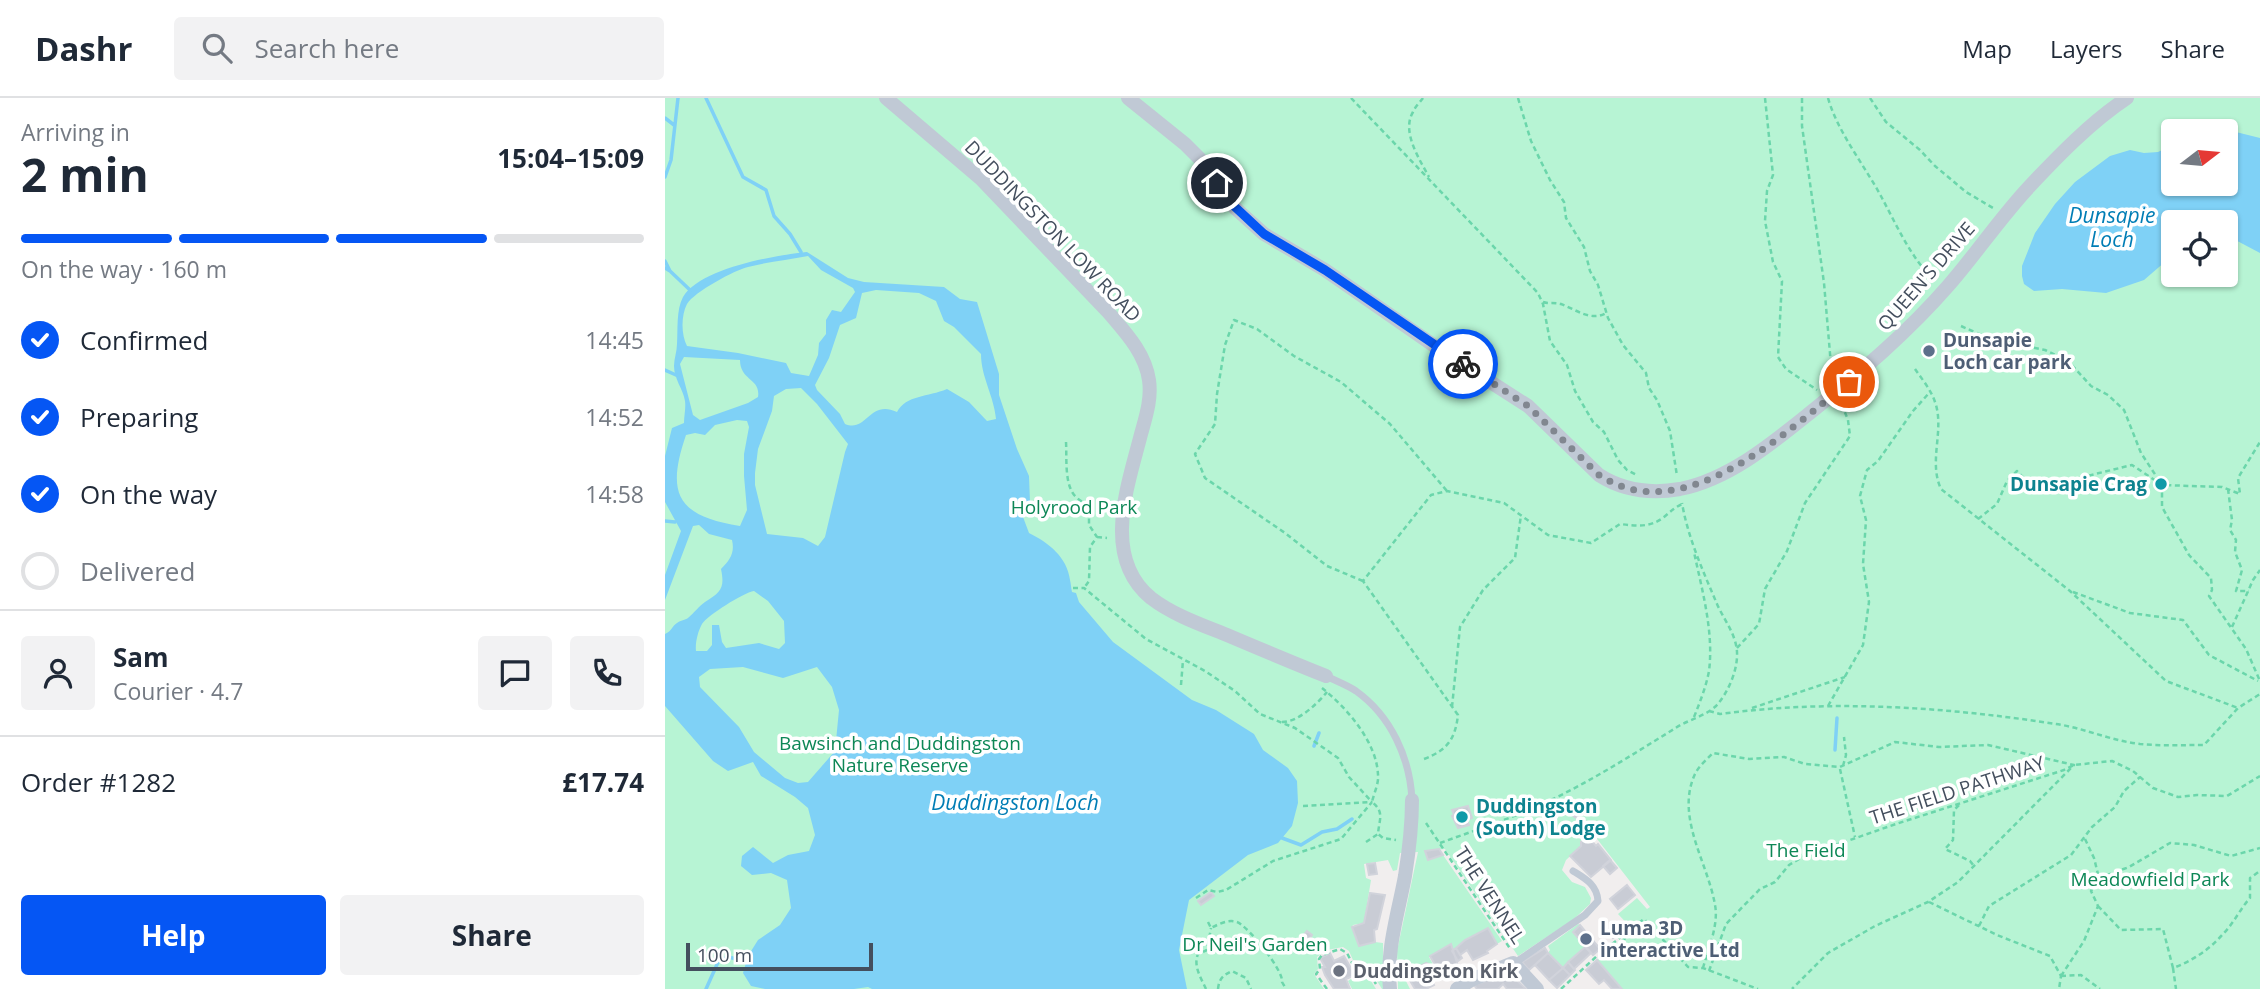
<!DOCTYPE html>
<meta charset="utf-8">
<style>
:root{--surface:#fff;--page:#f2f2f3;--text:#1f2937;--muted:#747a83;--line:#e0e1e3;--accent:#0556f4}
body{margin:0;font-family:"Open Sans",sans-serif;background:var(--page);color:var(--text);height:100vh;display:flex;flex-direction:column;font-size:26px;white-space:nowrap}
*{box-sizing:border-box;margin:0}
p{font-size:23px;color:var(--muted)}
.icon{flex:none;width:38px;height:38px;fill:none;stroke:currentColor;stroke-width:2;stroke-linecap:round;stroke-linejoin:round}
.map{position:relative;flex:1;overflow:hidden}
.side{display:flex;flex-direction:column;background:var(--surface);width:665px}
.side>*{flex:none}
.needle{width:46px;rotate:74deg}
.buttons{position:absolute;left:1496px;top:21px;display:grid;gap:14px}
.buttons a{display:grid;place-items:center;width:77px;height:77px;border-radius:7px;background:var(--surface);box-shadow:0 2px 5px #0004;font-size:35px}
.scale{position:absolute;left:21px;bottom:18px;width:187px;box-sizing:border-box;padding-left:7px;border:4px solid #444f5e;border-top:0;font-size:19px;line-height:24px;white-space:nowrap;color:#444f5e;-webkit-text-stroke:5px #fff;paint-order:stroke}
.pin{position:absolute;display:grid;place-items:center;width:60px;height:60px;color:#fff;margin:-30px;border:4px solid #fff;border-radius:50%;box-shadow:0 2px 7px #0007}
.courier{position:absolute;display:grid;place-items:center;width:70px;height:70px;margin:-35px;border:5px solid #0556f4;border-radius:50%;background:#fff;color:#222;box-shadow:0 2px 9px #0007}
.headline em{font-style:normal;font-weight:700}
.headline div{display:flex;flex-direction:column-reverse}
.headline{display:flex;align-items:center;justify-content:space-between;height:119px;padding:0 21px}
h1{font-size:46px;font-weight:700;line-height:52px}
.bar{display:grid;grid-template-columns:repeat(4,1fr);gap:10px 7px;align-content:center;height:84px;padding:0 21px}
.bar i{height:9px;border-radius:5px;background:var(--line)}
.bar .current{background:var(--accent)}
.bar p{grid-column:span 4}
.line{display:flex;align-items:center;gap:18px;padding:0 21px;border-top:2px solid var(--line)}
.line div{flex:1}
.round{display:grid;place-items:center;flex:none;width:74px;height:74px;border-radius:7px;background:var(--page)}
ol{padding:0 21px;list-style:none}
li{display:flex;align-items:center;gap:21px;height:77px}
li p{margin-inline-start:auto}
li .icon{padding:7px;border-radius:50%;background:var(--accent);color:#fff;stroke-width:4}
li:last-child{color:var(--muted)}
li i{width:38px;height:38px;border:4px solid var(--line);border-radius:50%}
.action{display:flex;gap:14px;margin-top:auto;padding:14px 21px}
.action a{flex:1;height:80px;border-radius:7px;background:var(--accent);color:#fff;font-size:28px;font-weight:700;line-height:80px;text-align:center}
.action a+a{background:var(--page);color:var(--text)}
header{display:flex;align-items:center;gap:42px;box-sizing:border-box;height:98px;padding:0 35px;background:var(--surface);border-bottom:2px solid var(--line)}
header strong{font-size:33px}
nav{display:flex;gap:38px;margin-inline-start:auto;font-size:24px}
.search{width:490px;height:63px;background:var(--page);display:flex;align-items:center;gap:18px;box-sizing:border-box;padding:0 24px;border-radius:7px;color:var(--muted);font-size:26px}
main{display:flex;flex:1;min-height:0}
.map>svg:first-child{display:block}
.green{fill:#b7f4d4;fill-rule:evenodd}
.water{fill:#7fd1f6;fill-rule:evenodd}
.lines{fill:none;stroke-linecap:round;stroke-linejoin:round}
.stream{stroke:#7fd1f6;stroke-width:3.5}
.building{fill:#c9ccd5;stroke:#d1d3db;stroke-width:2}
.path{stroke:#6bd6ab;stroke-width:2.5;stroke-dasharray:5 3.5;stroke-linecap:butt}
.lane{stroke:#c0c9d5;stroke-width:7}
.street{stroke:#c0c9d5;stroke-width:14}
.done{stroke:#818790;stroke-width:7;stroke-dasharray:0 12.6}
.route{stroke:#0556f4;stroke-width:9}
.service-dot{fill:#5c6f8a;stroke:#fff;stroke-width:2.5}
.culture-dot{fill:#0f9aa8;stroke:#fff;stroke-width:2.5}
.worship-dot{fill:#6b7280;stroke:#fff;stroke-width:2.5}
.labels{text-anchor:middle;stroke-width:7;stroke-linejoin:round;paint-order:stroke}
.street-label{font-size:19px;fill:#444f5e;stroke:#fff}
.service-label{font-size:19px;font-weight:bold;fill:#4e5e75;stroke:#fff;text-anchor:start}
.culture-label{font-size:19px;font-weight:bold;fill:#0d838f;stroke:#fff;text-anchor:end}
.park-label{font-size:19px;fill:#0d8756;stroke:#fff}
.worship-label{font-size:19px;font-weight:bold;fill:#5b616d;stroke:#fff;text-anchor:start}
.water-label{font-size:21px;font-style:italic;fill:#007db5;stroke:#fff}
</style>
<header>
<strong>Dashr</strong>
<div class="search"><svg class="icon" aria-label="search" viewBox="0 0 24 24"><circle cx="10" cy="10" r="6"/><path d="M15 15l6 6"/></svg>Search here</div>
<nav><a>Map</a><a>Layers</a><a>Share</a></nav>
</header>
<main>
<section class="side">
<div class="headline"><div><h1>2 min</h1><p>Arriving in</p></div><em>15:04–15:09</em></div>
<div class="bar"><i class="current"></i><i class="current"></i><i class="current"></i><i></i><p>On the way · 160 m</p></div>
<ol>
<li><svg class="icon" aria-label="check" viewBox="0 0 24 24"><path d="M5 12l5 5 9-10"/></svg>Confirmed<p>14:45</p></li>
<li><svg class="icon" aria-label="check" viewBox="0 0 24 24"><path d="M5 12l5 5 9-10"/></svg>Preparing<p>14:52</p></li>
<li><svg class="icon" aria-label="check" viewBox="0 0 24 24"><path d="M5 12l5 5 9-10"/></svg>On the way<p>14:58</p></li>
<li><i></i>Delivered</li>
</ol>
<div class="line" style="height:126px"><a class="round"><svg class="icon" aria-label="person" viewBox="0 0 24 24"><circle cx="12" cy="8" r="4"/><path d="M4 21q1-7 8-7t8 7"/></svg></a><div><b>Sam</b><p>Courier · 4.7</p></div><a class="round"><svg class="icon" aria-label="chat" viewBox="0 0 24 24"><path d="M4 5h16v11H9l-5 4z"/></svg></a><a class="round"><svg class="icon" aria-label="phone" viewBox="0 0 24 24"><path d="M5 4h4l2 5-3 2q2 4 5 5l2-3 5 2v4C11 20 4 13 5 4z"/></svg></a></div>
<div class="line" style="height:91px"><div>Order #1282</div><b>£17.74</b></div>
<div class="action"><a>Help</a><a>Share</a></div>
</section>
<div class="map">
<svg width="1595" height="891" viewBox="0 0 1595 891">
<rect width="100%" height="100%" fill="#f1eeee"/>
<path class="green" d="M0,0H1595V891H957L932,862L968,832L953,816L972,800L982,811L985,809L929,737L916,744V748L901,762L897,772L907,784L920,789L926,800L925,806L909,821L853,858L780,751L760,753L764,762L778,757L837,843L832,846L822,831L801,841L789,852L785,846L764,859L773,875L770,876L764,866L739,879L745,891H733L732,853L753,754L735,755L732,772L728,773L723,762L699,766L701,780L706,782L699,825L688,827L687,829L694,848L710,844L718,845L719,891H717L700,864L688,862L684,853L678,849L662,852L652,859L653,871L649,876L659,891H0ZM1508,33H1561V86H1508ZM1508,124H1561V177H1508Z
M913,826L915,827L908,834L920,849L898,870L883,855L885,852L883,848Z
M688,869L698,870L711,891H687L683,883L692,877Z"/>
<path class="water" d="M1543,27L1595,40V155L1561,137V124H1508V157L1479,182L1441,195L1397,191L1369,193L1359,186L1357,178V168L1370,135L1390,106L1410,84L1445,58L1465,52L1479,55L1493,54L1508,47V86H1561V33H1525Z
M142,154L183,180L199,184L279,189L295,201L312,204L334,276V297L352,351L364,378L365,404L358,419L364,435C384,445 402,459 405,482C406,486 406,490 407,494L411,495L414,504L448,544L527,602L551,612L589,636L598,652L623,670L632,683L633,705L627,728L613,745L583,757L524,802L514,852L522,891H207L203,889L189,891H100L86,888L78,875L83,858L93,842L115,827L126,810L122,782L106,775L87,777L76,768L77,758L88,749L108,765L123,757L144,753L150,737L143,710L130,699L96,678L88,664L63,673L48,663L0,608V536C7,533 7,528 12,525C16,522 20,522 23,520C29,515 34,508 40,504C56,494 60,490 56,471C65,462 70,455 67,442L44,436L34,427L28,428L0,502V477L16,433L0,404V358L7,330L19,325C19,318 21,310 20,303C18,291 9,281 9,268C9,261 12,253 12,246C13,232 11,212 18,199C35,170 112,157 142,154ZM143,158L156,172L188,190L190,194L176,214L167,212L161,222V236L154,245L153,257L144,278L126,275L121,265L73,255L22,248C16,237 16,217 22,206C29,194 70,172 83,169C102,164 123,162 143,158ZM211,192L254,195L271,203L279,223L289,229L316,256C316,279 329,298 331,321L322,323L304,304L282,291C263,299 241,297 232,314C204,301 202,335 180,326L175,316L152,292L150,287L164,260L175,227L191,220L197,195ZM19,259L75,262C75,283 96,280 93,299L83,305L35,322L28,317L15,266ZM136,290L152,306L183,346L180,354L160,439L153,448L138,440L102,436L90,387V375L93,351L107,313L109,298L121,291ZM72,322L82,323L84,329L79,356V378L82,412L75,428C14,418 0,398 21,337L30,335L40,337L50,327ZM89,493L103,503L119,523L120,545L114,551L94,545L61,550L57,544L54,527H47V547L42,553H31C30,545 33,533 37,526C43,517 78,495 89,493ZM78,569L118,580L152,569L167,589L174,612L170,653L143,684L133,685L120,680L89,654L74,629L35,589L34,579L45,571Z"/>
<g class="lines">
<path class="stream" d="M41,0L78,79L101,92L109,118L125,136L136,154
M0,20L9,27
M0,79L6,62L13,0
M0,163L5,173
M0,170L5,173L25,192
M0,272L11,277
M0,423L10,424
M649,648L654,635
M1170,652L1172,620
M617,740L636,747L657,734L672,731L687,721
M41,891L54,862L64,859L81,864"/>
</g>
<path class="building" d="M803,708L807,720L802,722L804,727L793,730L787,718L789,717L787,712Z
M908 716a4 4 0 1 1 8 0a4 4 0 1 1-8 0Z
M919,741H925L931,748L933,746L946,762L926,779L905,758L916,748V744Z
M774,751L778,757L763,762L760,753Z
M945,762L952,770L945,776L938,768Z
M710,765L712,776L704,777L702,766Z
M962,787L970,797L953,811L945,801Z
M546,794L549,798L536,807L533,803Z
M705,795L720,797L712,831L709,832L710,844L694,848L687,829L699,825Z
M955,826L959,831L948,840L944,835Z
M915,827L935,851L928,857L908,834Z
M823,830L832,846L822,853L823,855L808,862L802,852L795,857L791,850L800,842Z
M642,833L647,837L640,848L634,843Z
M786,846L793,868L777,879L765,858Z
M920,849L926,855L909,871L903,864Z
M791,850L797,860L793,863L787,853Z
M880,850L883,855L864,872L857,864Z
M665,855L669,863L679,858L690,877L681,881L685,891H669L660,877L657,869H660L655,860Z
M883,855L898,870L884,882L870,867Z
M932,862L957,891H947L939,882L934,886L921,872Z
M903,864L910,872L905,877L898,870Z
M761,865L764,866L770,876L765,879L769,887L761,891H750L744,881L750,878L748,875L756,871L755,868Z
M898,870L905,877L892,890L884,882Z
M844,875L861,891H842L838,886L833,891H812L809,887Z"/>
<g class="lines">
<path class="path" d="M686,0L873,195L878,206L885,243L902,267L910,293L928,324L939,334L953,362L962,372L972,377
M758,0C755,4 750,9 748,14C736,34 755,62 764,79
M853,0L866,43L885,82L899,104L901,120L919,149L925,173L933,187L943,220L958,247L981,275L984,290L992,302L1005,333L1012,378
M1100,0L1108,77L1102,93L1100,123L1108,164L1117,183L1113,259L1121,271L1152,292
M1137,0V28L1159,185L1167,279
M1163,0C1173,35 1200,68 1217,100C1232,128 1246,160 1269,182
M1205,0L1221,24L1255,52L1270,68L1301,94L1328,110
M878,204C884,206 889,204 896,206C910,211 926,224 941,215
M1296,228L1323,240L1380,252L1403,263L1426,288L1443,297L1459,312L1476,355L1497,387V409L1524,457L1546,480L1547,492L1544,498L1581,551L1595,583
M1250,271C1257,281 1266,292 1270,304C1280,332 1263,363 1276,391L1405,493L1501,583L1573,610
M401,344C402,360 399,388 411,399C415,403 420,405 424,409V427L432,439L425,449L424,483L419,490
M1563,391L1567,422L1565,432L1571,442L1570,454L1577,472L1571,493H1584
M1313,421L1332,406L1342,383L1352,373L1369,391L1467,367L1497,387L1557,389L1575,396L1573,380L1595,344
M432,439L442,440
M698,483L662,468L620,435L540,380L530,356L550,326L552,296L560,247L569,222L592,231L629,258L676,284L725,326L782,393
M408,490H419L481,541L540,573L570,593L595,616L630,630L673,660L684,679L707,704
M1408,494L1465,515L1518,522L1544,557L1593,583
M1567,529L1588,482L1595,472
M1072,550L1094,526L1100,491L1122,453L1140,405L1185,338L1183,322L1177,307
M516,587L518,562
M657,590C681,609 712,644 713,677C714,685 709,695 707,704C720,714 714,722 713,736L718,740L731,742
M1163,608L1198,547L1204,504L1198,466L1201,422L1195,398L1202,372L1213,363L1248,313L1264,295
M787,609L795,529L818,492L850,460L856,417
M1087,610L1180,579
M1044,613L1055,616C1166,601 1281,609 1391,626C1419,630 1447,643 1475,646C1496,648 1518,647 1539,647L1573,610L1595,596
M1029,619C1035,604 1041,589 1044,573C1049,534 1037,492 1029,454
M617,624C633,624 651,607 662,594
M759,661C782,652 790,642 793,617L698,483L766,397L782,393L839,405L883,437L926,445L955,426C971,428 985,430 999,419C1005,414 1009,410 1017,406
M1178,668L1181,657L1179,639
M1175,671L1190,739
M1294,707L1289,712L1288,742L1280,751L1305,763L1309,768
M638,708L707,704
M761,725L846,852
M1420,741L1429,760L1434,780
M701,744L713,736
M775,745C808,733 842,722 875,707C922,686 965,658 1009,631C1022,622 1039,619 1051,608C1063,595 1073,572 1072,554C1071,536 1059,522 1052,506C1038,473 1023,440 1017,405
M531,800L543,792L552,794L561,792L608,763L676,741L707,704
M1264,804L1332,837L1385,858L1396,878L1394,891
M1433,808L1456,832L1498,831L1508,870C1527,863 1544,852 1558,836C1569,825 1575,811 1585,800V780L1595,773
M543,824L546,830C554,826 563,821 572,824C583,828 619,873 617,884L621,891
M1314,828L1324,808L1406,757L1427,729L1450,709L1459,693L1475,679
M957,838L963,844
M1038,870C1043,852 1054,826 1050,807C1043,765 1010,719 1030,676C1034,668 1042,661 1048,655L1084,661L1119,659L1140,666L1175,669L1230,644L1274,649L1323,647L1409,667L1293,784L1263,804L1210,828L1163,855L1127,891
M1508,870L1511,891
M1044,873L1061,826L1095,791L1110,784L1124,767L1139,758L1231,726L1399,672L1409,667L1447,663L1468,673L1488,690L1513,699L1532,697L1562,698L1595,678
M1396,878L1419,843L1433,808L1426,793L1434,780L1464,769L1505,745L1529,747L1566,758L1595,750
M1396,878L1416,877L1435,891
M541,891C536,880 528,868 533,856L542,852L546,830
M553,891C554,881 558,877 567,873L581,880L586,891
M662,891L651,876L655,871L654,861L657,857L675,851L682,855L687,865L698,866L711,886
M896,891L933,857L979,821L1023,869L1038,870L1093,891"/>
<path class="lane" d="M661,578C671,583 682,587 691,593C726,618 745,660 747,702
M851,868L854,862L920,817L933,803C932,787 921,781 908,773"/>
<path class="street" d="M221,0L316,81L444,215C461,235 480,255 484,282C487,302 480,321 475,340C462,390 437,460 486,500C508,517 537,527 562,537C595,551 628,565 661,578
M463,0L520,46L536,62L569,109L599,136L660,172L771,249L863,308L934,377C959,393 986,396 1015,391C1066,381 1111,342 1151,310C1198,272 1243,234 1283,188C1311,156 1335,120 1364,89C1394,57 1426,24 1462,0
M725,891C721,852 733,816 740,778C744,753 747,728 747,702
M792,891L806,882L848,865L872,891"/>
</g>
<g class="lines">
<path class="done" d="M798,266L863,308L934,377C1018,433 1121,334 1184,284"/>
<path class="route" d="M552,85L569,108L599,136L660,172L798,266"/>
</g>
<g class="service-dot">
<circle cx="1264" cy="253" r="7"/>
<circle cx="921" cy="841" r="7"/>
</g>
<g class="culture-dot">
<circle cx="1496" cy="386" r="7"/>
<circle cx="797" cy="719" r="7"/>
</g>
<circle class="worship-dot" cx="674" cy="873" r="7"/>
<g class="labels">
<g class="street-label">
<text transform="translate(388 133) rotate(46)" y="7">DUDDINGSTON LOW ROAD</text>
<text transform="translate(1261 178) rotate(-49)" y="7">QUEEN'S DRIVE</text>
<text transform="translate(1292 692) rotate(-18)" y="7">THE FIELD PATHWAY</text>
<text transform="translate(825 797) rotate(57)" y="7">THE VENNEL</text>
</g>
<g class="service-label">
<text x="1278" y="249">Dunsapie<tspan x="1278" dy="22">Loch car park</tspan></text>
<text x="935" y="837">Luma 3D<tspan x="935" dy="22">interactive Ltd</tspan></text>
</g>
<g class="culture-label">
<text x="1482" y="393">Dunsapie Crag</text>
<text x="811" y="715" text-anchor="start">Duddingston<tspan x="811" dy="22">(South) Lodge</tspan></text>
</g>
<g class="park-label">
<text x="409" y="416">Holyrood Park</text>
<text x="235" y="652">Bawsinch and Duddingston<tspan x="235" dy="22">Nature Reserve</tspan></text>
<text x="1141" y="759">The Field</text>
<text x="1485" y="788">Meadowfield Park</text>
<text x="590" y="853">Dr Neil's Garden</text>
</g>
<g class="worship-label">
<text x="688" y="880">Duddingston Kirk</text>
</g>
<g class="water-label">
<text x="1447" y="125">Dunsapie<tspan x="1447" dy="24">Loch</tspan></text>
<text x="350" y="712">Duddingston Loch</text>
</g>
</g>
</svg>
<div class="buttons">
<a><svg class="needle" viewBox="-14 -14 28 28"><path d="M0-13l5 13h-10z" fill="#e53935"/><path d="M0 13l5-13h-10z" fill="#747a83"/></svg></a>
<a><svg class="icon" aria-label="locate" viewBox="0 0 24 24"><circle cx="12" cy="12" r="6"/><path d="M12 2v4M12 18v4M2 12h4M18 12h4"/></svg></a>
</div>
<div class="scale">100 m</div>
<div class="pin" style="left:1184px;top:284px;background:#ea580c"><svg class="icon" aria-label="bag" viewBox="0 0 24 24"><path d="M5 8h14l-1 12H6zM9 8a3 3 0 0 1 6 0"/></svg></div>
<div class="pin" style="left:552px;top:85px;background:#1f2937"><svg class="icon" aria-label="home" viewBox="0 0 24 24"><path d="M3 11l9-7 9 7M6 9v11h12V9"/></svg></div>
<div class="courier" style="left:798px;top:266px"><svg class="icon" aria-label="bike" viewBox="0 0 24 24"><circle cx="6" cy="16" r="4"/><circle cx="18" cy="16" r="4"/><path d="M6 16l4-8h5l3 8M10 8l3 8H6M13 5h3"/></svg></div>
</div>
</main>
